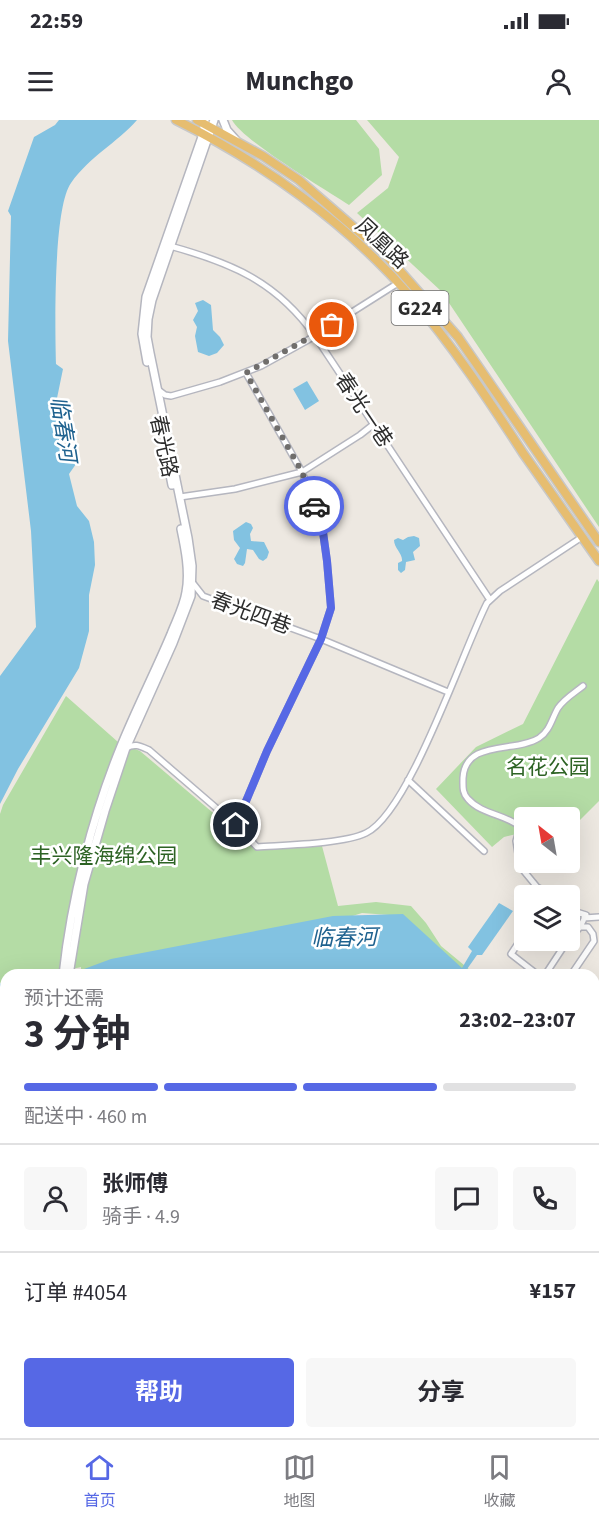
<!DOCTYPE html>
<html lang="zh">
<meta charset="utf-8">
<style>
:root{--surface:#fff;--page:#f7f7f7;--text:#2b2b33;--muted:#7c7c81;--line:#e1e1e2;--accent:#5668e5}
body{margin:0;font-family:"Source Sans 3","Noto Sans SC",sans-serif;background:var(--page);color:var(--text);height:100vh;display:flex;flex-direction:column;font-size:22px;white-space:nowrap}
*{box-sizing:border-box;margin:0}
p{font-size:20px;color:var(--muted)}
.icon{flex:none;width:33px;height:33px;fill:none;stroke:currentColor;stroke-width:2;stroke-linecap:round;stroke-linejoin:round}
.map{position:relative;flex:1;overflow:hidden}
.side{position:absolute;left:0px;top:849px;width:600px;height:470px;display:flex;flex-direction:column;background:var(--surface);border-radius:18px 18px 0 0;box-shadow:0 6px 24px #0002}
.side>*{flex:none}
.needle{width:39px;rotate:329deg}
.tools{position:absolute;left:514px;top:687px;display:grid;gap:12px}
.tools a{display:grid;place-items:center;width:66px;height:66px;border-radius:6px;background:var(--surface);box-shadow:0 6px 24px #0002;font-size:30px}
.pin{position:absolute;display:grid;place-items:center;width:51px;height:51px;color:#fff;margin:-26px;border:3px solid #fff;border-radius:50%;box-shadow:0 2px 6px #0007}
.courier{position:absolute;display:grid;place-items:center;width:60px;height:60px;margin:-30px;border:4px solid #5668e5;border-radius:50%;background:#fff;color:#222;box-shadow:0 2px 8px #0007}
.overview em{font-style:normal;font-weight:700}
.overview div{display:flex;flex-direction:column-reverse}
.overview{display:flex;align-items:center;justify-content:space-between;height:102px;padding:0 24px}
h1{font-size:39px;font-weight:700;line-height:45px}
.bar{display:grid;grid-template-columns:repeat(4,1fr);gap:9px 6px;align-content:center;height:72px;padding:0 24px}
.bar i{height:8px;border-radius:4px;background:var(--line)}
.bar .active{background:var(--accent)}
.bar p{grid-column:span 4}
.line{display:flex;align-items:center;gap:15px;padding:0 24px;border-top:2px solid var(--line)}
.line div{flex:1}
.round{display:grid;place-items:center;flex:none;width:63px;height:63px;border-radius:6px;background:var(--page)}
.button{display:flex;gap:12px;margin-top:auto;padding:12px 24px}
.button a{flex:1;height:69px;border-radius:6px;background:var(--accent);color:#fff;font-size:24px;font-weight:700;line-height:69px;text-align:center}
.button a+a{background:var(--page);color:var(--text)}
.status{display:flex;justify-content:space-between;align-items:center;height:42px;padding:0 30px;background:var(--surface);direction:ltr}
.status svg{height:16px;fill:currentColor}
header{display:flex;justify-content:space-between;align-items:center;height:78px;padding:0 24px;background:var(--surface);font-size:27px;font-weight:700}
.tabs{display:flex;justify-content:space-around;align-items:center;height:84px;border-top:2px solid var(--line);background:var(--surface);font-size:16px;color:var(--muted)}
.tabs a{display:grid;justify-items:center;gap:3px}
.tabs .active{color:var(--accent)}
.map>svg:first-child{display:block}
.green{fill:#b4dca5}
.water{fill:#82c2e1}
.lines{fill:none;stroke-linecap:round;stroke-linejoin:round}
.minor-casing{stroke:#b5b6bf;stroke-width:8}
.tertiary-casing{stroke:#b5b6bf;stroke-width:9}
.secondary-casing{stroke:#b5b6bf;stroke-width:10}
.trunk-casing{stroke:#c8c8c8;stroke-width:11}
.minor{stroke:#fff;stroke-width:5}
.tertiary{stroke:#fff;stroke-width:6}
.secondary{stroke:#fff;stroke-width:7}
.trunk{stroke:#e6bd70;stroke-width:8}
.done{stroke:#706e6c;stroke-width:6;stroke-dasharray:0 10.8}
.route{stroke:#5668e5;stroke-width:8}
.labels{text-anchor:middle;stroke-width:5;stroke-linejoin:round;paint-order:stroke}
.shield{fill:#fff;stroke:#6c6c6c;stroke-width:1.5}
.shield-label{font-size:20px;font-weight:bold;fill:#2d2d2d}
.street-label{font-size:21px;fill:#2d2d2d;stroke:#fff}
.park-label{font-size:21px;fill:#2d6324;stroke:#fff}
.water-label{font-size:22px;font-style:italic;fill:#1f628f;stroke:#fff}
</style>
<div class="status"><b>22:59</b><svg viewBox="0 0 49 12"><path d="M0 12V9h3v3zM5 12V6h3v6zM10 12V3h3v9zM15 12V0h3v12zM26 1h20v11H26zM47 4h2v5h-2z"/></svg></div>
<header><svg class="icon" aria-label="menu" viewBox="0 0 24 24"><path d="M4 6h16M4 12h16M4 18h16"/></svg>Munchgo<svg class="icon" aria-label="person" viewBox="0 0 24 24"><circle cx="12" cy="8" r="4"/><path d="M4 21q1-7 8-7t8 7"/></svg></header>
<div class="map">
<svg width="599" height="1318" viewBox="0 0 599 1318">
<rect width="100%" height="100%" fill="#ede8e1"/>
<path class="green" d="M232,0H356L379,29L382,55L349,85C326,70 242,20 232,0Z
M367,0H599V407L441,171L357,93L388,68L399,37Z
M597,459L599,462V681L580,700L570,702V698H525V712L504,717L492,727L436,669L476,627L523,604Z
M66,576L118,622L140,631L257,730L322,726L338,786L376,782L411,786L426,803L441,826L476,855H465L403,796L362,793L299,813L81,855V847L46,855H6V868L0,863V694L3,685Z"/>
<path class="water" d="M59,0H137C117,23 90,36 71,63C53,88 55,209 56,244L63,249L56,283L64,330L76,344L69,354L77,386L89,401L94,422L95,445L89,475V511L79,548L18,649L0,684V556L36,507L31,411L8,221L11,96L8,91L34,17L55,5Z
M203,180L211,185L213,210L220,217L224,225L217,233L209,236L198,232L195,216L197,207L193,200L198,191L195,183Z
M307,261L319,281L305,290L293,269Z
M246,402L251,404L253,408L250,414L251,421L264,422L269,432L267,438L263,441L259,439L253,430L247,429L245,443L243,446L237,444L234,439L240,428L234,420L233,411Z
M414,416L419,418L420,426L413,432L415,440L406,442L405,450L401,453L398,450V443L402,441C403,434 394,428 394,420L398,418L403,420L408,417Z
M499,783L513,791L482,835H477L465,852L467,855H51L84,849L111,839L333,796L403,794L462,848L472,831L468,827Z
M0,863L6,868V1222L0,1218Z
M594,941L599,945V1046L594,1044Z
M203,1312L207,1318H99L91,1313Z"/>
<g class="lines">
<defs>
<path id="minor" d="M170,126C232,143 277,162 315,216L490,480
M157,269L165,275L171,276L220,262L261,246L308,220L398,163
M180,377L235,369L302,352L360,315L374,304
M192,462L203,476L321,519L448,572
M126,628C135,623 140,626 149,630L236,705L257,727C285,725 343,724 366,713C409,693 463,530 487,483L500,471L582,417
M408,660L484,731
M236,705L267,631L321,519L331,488L327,441L322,405L302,352L246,253
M525,706L520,707L516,721L519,740L523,750L537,767L554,776
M520,707C506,694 482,695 468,679C462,673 463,666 463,658C465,619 516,633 539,618C550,611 552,598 558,588C564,579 574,573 583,566
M570,790L586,795L580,807L570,818
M584,798L599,797
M525,813L511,834L538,855
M545,855L568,820
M571,855L594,821L593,814L588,807H580
M594,879L599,871
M594,894L599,897"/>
<path id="tertiary" d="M594,1074L599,1077
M594,1303L599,1310
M396,1312L400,1318"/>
<path id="secondary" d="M223,0L227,10L236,20
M147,242L142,214L146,177L203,14L205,0
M165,329L172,365
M63,855C71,780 92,697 121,626C136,589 155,552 171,514C176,501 184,486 186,472C190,452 185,428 181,409
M69,855L84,764L105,691L126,628L173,523L191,476L192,446L188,418L150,233L147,217L148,199L152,180L214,0
M0,1025H6
M0,1030L6,1029
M594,1272L599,1268
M594,1283L599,1278
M241,1312L244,1318
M247,1312L250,1318
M540,1318L547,1312
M551,1318L557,1312"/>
<path id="trunk" d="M176,0C263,43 347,103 411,177C453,226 488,279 523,333C548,369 574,405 599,441
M197,0L263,36L299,60L386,135L458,217L599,422"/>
</defs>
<use href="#minor" class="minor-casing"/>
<use href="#tertiary" class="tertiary-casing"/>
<use href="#secondary" class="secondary-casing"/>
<use href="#trunk" class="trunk-casing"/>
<use href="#minor" class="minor"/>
<use href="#tertiary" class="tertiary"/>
<use href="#secondary" class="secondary"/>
<use href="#trunk" class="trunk"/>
</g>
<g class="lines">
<path class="done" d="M314,386L302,352L246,253L332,205"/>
<path class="route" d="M236,705L267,631L321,519L331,488L327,441L322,405L314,386"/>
</g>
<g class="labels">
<rect class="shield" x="391.5" y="171" width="57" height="34" rx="4.5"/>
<g class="shield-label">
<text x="420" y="195">G224</text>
</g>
<g class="street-label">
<text transform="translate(382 123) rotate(43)" y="7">凤凰路</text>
<text transform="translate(364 290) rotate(56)" y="7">春光一巷</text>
<text transform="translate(164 326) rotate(78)" y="7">春光路</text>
<text transform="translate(251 493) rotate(20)" y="7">春光四巷</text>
</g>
<g class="park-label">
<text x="548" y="654">名花公园</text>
<text x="104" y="743">丰兴隆海绵公园</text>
</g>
<g class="water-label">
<text transform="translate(64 309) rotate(81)" y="8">临春河</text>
<text transform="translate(344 817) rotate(-1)" y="8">临春河</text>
</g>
</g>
</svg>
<div class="tools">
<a><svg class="needle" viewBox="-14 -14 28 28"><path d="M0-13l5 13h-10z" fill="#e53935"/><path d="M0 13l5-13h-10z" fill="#7c7c81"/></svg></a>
<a><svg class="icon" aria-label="layers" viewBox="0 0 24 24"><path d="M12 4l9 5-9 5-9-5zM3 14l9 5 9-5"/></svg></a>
</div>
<div class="pin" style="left:332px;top:205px;background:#ea580c"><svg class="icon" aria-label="bag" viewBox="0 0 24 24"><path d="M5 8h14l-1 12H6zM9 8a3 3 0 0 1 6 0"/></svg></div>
<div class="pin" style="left:236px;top:705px;background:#1f2937"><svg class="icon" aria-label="home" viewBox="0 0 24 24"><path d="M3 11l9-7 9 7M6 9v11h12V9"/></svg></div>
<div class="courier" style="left:314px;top:386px"><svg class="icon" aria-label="car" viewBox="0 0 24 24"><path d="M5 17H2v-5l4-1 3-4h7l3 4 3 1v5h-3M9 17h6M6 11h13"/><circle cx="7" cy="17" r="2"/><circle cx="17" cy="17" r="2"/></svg></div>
<section class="side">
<div class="overview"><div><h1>3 分钟</h1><p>预计还需</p></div><em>23:02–23:07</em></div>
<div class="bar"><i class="active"></i><i class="active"></i><i class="active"></i><i></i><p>配送中 · 460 m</p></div>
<div class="line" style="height:108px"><a class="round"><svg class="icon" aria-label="person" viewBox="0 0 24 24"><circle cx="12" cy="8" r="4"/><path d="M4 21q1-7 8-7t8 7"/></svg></a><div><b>张师傅</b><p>骑手 · 4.9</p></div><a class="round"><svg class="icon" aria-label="chat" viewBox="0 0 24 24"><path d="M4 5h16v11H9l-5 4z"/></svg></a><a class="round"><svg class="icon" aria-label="phone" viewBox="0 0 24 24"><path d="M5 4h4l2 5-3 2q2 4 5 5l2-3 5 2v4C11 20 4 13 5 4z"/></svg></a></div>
<div class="line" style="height:78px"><div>订单 #4054</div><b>¥157</b></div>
<div class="button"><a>帮助</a><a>分享</a></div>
</section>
</div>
<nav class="tabs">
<a class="active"><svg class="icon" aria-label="home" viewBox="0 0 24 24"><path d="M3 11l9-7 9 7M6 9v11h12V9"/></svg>首页</a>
<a><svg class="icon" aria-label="map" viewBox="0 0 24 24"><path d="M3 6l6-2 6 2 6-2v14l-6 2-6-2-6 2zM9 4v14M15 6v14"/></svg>地图</a>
<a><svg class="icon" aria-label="saved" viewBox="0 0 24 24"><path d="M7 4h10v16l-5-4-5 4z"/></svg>收藏</a>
</nav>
